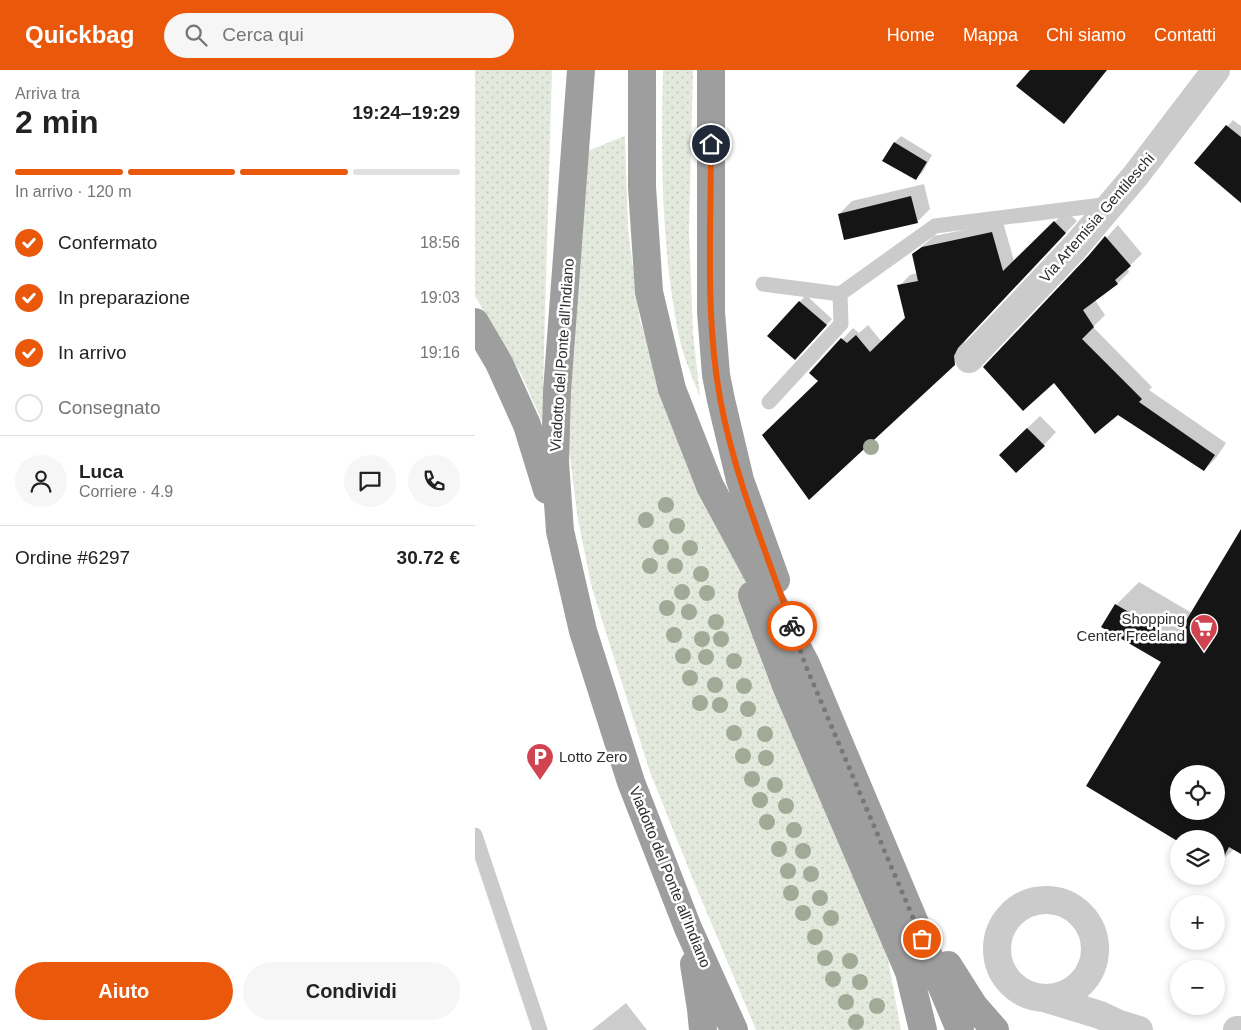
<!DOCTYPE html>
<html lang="it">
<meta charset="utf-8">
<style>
:root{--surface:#fff;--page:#f6f6f6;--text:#222;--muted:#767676;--line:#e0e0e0;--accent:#ea580c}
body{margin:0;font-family:Arial,sans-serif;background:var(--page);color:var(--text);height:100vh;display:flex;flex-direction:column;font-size:19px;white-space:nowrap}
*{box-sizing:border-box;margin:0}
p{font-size:16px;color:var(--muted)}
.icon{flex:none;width:28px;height:28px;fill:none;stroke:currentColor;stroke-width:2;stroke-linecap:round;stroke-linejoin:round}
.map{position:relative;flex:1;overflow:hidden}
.drawer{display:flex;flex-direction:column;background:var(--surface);width:475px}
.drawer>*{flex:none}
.controls{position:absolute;left:695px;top:695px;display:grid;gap:10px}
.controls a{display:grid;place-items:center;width:55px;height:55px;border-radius:50%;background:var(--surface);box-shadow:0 2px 8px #0003;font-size:25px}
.pin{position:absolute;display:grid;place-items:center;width:42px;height:42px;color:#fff;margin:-21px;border:2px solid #fff;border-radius:50%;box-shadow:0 1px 5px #0007}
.courier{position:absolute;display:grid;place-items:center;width:50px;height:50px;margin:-25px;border:4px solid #ea580c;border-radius:50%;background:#fff;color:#222;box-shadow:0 1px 6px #0007}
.head em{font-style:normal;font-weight:700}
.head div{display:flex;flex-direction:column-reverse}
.head{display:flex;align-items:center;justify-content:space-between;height:85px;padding:0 15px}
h1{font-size:32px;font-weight:700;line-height:38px}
.bar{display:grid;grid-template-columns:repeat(4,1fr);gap:8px 5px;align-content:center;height:60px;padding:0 15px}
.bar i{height:6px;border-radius:4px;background:var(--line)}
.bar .on{background:var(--accent)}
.bar p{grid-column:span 4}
.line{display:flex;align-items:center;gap:12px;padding:0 15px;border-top:1px solid var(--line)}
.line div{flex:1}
.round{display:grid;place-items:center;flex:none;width:52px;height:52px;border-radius:26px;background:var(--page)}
ol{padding:0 15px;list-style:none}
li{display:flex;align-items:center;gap:15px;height:55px}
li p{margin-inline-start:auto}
li .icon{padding:5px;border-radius:50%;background:var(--accent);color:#fff;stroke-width:4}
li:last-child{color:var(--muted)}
li i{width:28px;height:28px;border:2px solid var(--line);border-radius:50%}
.primary-button{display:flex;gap:10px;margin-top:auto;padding:10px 15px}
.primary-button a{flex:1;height:58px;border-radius:30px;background:var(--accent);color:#fff;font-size:20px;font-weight:700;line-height:58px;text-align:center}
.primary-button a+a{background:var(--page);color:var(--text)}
header{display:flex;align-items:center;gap:30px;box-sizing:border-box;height:70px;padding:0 25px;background:var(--accent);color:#fff}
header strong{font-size:24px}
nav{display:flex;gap:28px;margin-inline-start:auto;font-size:18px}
.search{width:350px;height:45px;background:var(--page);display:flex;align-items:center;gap:12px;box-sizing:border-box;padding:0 18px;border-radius:28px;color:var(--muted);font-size:19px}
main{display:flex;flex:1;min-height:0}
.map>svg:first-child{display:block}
.grass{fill:url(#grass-dots)}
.shadow{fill:#0003;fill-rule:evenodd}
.building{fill:#151515;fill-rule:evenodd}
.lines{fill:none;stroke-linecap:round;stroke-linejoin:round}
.service{stroke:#cbcbcb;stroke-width:15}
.minor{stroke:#cbcbcb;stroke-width:28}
.trunk{stroke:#9e9e9e;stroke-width:28}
.tree{fill:#a0aa96}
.done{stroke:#777;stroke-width:5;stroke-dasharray:0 9}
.route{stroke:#ea580c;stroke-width:6}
.labels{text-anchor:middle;stroke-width:5;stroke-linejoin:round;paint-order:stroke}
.street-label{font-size:15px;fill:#2e2e2e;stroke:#fff}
.poi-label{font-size:15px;fill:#2e2e2e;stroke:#fff;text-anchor:end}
</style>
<header>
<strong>Quickbag</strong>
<div class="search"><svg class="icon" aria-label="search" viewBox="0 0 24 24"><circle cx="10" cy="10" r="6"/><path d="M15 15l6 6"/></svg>Cerca qui</div>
<nav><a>Home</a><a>Mappa</a><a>Chi siamo</a><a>Contatti</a></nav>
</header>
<main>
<section class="drawer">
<div class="head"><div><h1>2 min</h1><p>Arriva tra</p></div><em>19:24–19:29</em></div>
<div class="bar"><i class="on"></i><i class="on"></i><i class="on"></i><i></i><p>In arrivo · 120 m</p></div>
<ol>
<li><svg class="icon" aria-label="check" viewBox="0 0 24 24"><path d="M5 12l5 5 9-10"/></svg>Confermato<p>18:56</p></li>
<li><svg class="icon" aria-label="check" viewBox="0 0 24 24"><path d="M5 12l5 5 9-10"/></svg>In preparazione<p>19:03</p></li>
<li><svg class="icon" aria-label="check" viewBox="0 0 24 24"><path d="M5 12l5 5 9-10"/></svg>In arrivo<p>19:16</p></li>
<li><i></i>Consegnato</li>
</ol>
<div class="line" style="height:90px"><a class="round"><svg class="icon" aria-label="person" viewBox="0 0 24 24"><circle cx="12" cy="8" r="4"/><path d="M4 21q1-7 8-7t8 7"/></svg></a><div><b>Luca</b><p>Corriere · 4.9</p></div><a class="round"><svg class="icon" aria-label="chat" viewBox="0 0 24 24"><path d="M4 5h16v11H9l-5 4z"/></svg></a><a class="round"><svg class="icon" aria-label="phone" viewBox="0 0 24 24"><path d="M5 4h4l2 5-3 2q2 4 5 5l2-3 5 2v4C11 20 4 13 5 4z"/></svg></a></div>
<div class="line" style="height:65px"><div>Ordine #6297</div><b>30.72 €</b></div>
<div class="primary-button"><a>Aiuto</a><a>Condividi</a></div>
</section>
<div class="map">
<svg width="766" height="960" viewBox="0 0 766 960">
<defs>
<pattern id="grass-dots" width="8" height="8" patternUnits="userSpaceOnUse" patternTransform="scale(1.25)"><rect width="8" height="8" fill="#e4e9dd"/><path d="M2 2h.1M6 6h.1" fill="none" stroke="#c4c8be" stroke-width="1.8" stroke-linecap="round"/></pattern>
</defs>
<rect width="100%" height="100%" fill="#fff"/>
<path class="grass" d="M0,0H77L67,351L47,306L0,226Z
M188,0H218L214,161L218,263L225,327C218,308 208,287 204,266C186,179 186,88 188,0Z
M150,66L153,160L165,251L203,354L259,476L409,867L426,960H281L217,807L175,702L117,518L103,450L92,364L112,81Z"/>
<path class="shadow" d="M758,50L766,56V132L720,93Z
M426,66L457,85L447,103L440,109L409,90L420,72Z
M449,114L455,139L442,152L364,144L377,131Z
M591,141L602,151L493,266L489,274L491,283L479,294L345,311L336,303L378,258L384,263L393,255L407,272L431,248L424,216L435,205L442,203L438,184L459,166L528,152L539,191Z
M643,155L667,184L652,198L654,202L642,214L620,230L630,245L618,257L677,317L674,320L751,373L741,388L729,400L643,344L579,311L615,186Z
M331,225L357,249L326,283L294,266Z
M565,346L581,362L569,375L538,372Z
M766,462V783L759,779L743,794L741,769H704L688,592L641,535L664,512L717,543ZM704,704H741V741H704Z
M151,933L172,960H117Z"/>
<path class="building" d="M555,0H632L589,54L541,16Z
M751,55L766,67V133L719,93Z
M419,72L452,92L441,110L407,91Z
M436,126L443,153L369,170L363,144Z
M579,151L591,163L483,278L479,286L480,295L334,430L287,365L343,311L334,303L366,268L372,273L381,265L395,282L430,248L422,215L443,211L437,184L447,177L517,162L528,201Z
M630,166L656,196L640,210L643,214L608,240L619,257L607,269L667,329L664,332L740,385L729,401L643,345L620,364L579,313L548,341L508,297L614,185Z
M324,231L352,255L320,290L292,266Z
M552,358L570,376L541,403L524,385Z
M766,459V784L754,777L744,796L741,794V769H704V772L611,716L686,592L626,557L640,534L700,569ZM704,704H741V741H704Z"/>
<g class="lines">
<path class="service" d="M288,214L365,224L460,156L635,134
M294,332L366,254L365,224
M0,765L65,960"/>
<path class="minor" d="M494,289L601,176L661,105L741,0
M522 879a49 49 0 1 1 98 0a49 49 0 1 1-98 0Z
M569,928L625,945L644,954L664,960
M762,960H766"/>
<path class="trunk" d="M106,0L82,321L80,392L85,461L108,561L156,712L213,858L259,960
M167,0V117L174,222L197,319L235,416L331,594L485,960
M236,0V242L241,305L246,330L265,410L301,510
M0,252L24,293L52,355L72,420
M277,525L312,618L434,902L448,960
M219,894L226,939L228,960
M473,895L499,936L520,960"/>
</g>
<g class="tree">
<circle cx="396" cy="377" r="8"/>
<circle cx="191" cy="435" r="8"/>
<circle cx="171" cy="450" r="8"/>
<circle cx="202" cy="456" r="8"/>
<circle cx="186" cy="477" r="8"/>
<circle cx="215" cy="478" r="8"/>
<circle cx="175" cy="496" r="8"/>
<circle cx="200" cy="496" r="8"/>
<circle cx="226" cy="504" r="8"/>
<circle cx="207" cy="522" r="8"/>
<circle cx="232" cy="523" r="8"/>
<circle cx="192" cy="538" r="8"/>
<circle cx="214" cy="542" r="8"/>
<circle cx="241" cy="552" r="8"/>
<circle cx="199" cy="565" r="8"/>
<circle cx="227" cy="569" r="8"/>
<circle cx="246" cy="569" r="8"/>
<circle cx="208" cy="586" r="8"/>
<circle cx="231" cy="587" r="8"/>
<circle cx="259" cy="591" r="8"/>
<circle cx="215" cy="608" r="8"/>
<circle cx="240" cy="615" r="8"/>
<circle cx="269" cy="616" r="8"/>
<circle cx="225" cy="633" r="8"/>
<circle cx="245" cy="635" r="8"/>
<circle cx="273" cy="639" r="8"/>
<circle cx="259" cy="663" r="8"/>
<circle cx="290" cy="664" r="8"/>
<circle cx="268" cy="686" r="8"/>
<circle cx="291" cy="688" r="8"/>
<circle cx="277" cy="709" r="8"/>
<circle cx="300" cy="715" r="8"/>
<circle cx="285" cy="730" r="8"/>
<circle cx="311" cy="736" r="8"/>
<circle cx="292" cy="752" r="8"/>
<circle cx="319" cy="760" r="8"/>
<circle cx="304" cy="779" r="8"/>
<circle cx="328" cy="781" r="8"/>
<circle cx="313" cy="801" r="8"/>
<circle cx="336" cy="804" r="8"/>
<circle cx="316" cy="823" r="8"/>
<circle cx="345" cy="828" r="8"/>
<circle cx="328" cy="843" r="8"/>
<circle cx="356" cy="848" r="8"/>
<circle cx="340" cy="867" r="8"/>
<circle cx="350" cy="888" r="8"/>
<circle cx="375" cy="891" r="8"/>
<circle cx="358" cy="909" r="8"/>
<circle cx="385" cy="912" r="8"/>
<circle cx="371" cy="932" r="8"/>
<circle cx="402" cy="936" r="8"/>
<circle cx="381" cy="952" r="8"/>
</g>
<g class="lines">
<path class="done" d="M317,556L330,594L447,869"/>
<path class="route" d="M236,74C236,159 230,245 245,328C259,406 291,481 317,556"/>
</g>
<defs>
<symbol id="supermarket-pin" viewBox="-11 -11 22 30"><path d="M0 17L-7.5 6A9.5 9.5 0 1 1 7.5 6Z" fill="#d04452" stroke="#fff"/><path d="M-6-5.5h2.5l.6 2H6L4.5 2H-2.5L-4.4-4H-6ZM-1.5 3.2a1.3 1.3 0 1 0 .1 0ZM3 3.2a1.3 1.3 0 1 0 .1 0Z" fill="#fff"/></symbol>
<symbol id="parking-pin" viewBox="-11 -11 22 30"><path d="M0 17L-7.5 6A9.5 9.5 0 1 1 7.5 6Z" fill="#d04452" stroke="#fff"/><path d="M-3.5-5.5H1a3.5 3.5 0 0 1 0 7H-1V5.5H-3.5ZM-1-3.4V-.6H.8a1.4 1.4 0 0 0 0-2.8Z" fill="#fff"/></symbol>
</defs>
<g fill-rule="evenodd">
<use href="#supermarket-pin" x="713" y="542" width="32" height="43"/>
<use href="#parking-pin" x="49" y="671" width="32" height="43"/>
</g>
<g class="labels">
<g class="street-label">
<text transform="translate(622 148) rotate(-49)" y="5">Via Artemisia Gentileschi</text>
<text transform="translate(87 285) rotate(-86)" y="5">Viadotto del Ponte all'Indiano</text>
<text transform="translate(195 807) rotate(68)" y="5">Viadotto del Ponte all'Indiano</text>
</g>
<g class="poi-label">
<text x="710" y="554">Shopping<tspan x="710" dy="17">Center Freeland</tspan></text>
<text x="84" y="692" text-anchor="start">Lotto Zero</text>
</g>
</g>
</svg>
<div class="controls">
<a><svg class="icon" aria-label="locate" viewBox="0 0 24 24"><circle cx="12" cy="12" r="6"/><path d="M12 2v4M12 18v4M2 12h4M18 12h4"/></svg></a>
<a><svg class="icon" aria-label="layers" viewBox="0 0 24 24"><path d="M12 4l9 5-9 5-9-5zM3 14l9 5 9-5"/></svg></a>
<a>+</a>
<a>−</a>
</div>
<div class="pin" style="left:447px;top:869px;background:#ea580c"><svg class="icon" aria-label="bag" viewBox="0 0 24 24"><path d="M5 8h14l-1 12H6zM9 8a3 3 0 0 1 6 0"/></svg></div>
<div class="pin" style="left:236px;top:74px;background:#1f2937"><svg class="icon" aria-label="home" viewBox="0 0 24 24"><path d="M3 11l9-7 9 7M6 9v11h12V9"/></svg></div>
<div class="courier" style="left:317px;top:556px"><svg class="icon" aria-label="bike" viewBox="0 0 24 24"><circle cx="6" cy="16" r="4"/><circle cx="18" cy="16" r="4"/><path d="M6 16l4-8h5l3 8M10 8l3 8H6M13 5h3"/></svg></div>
</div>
</main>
